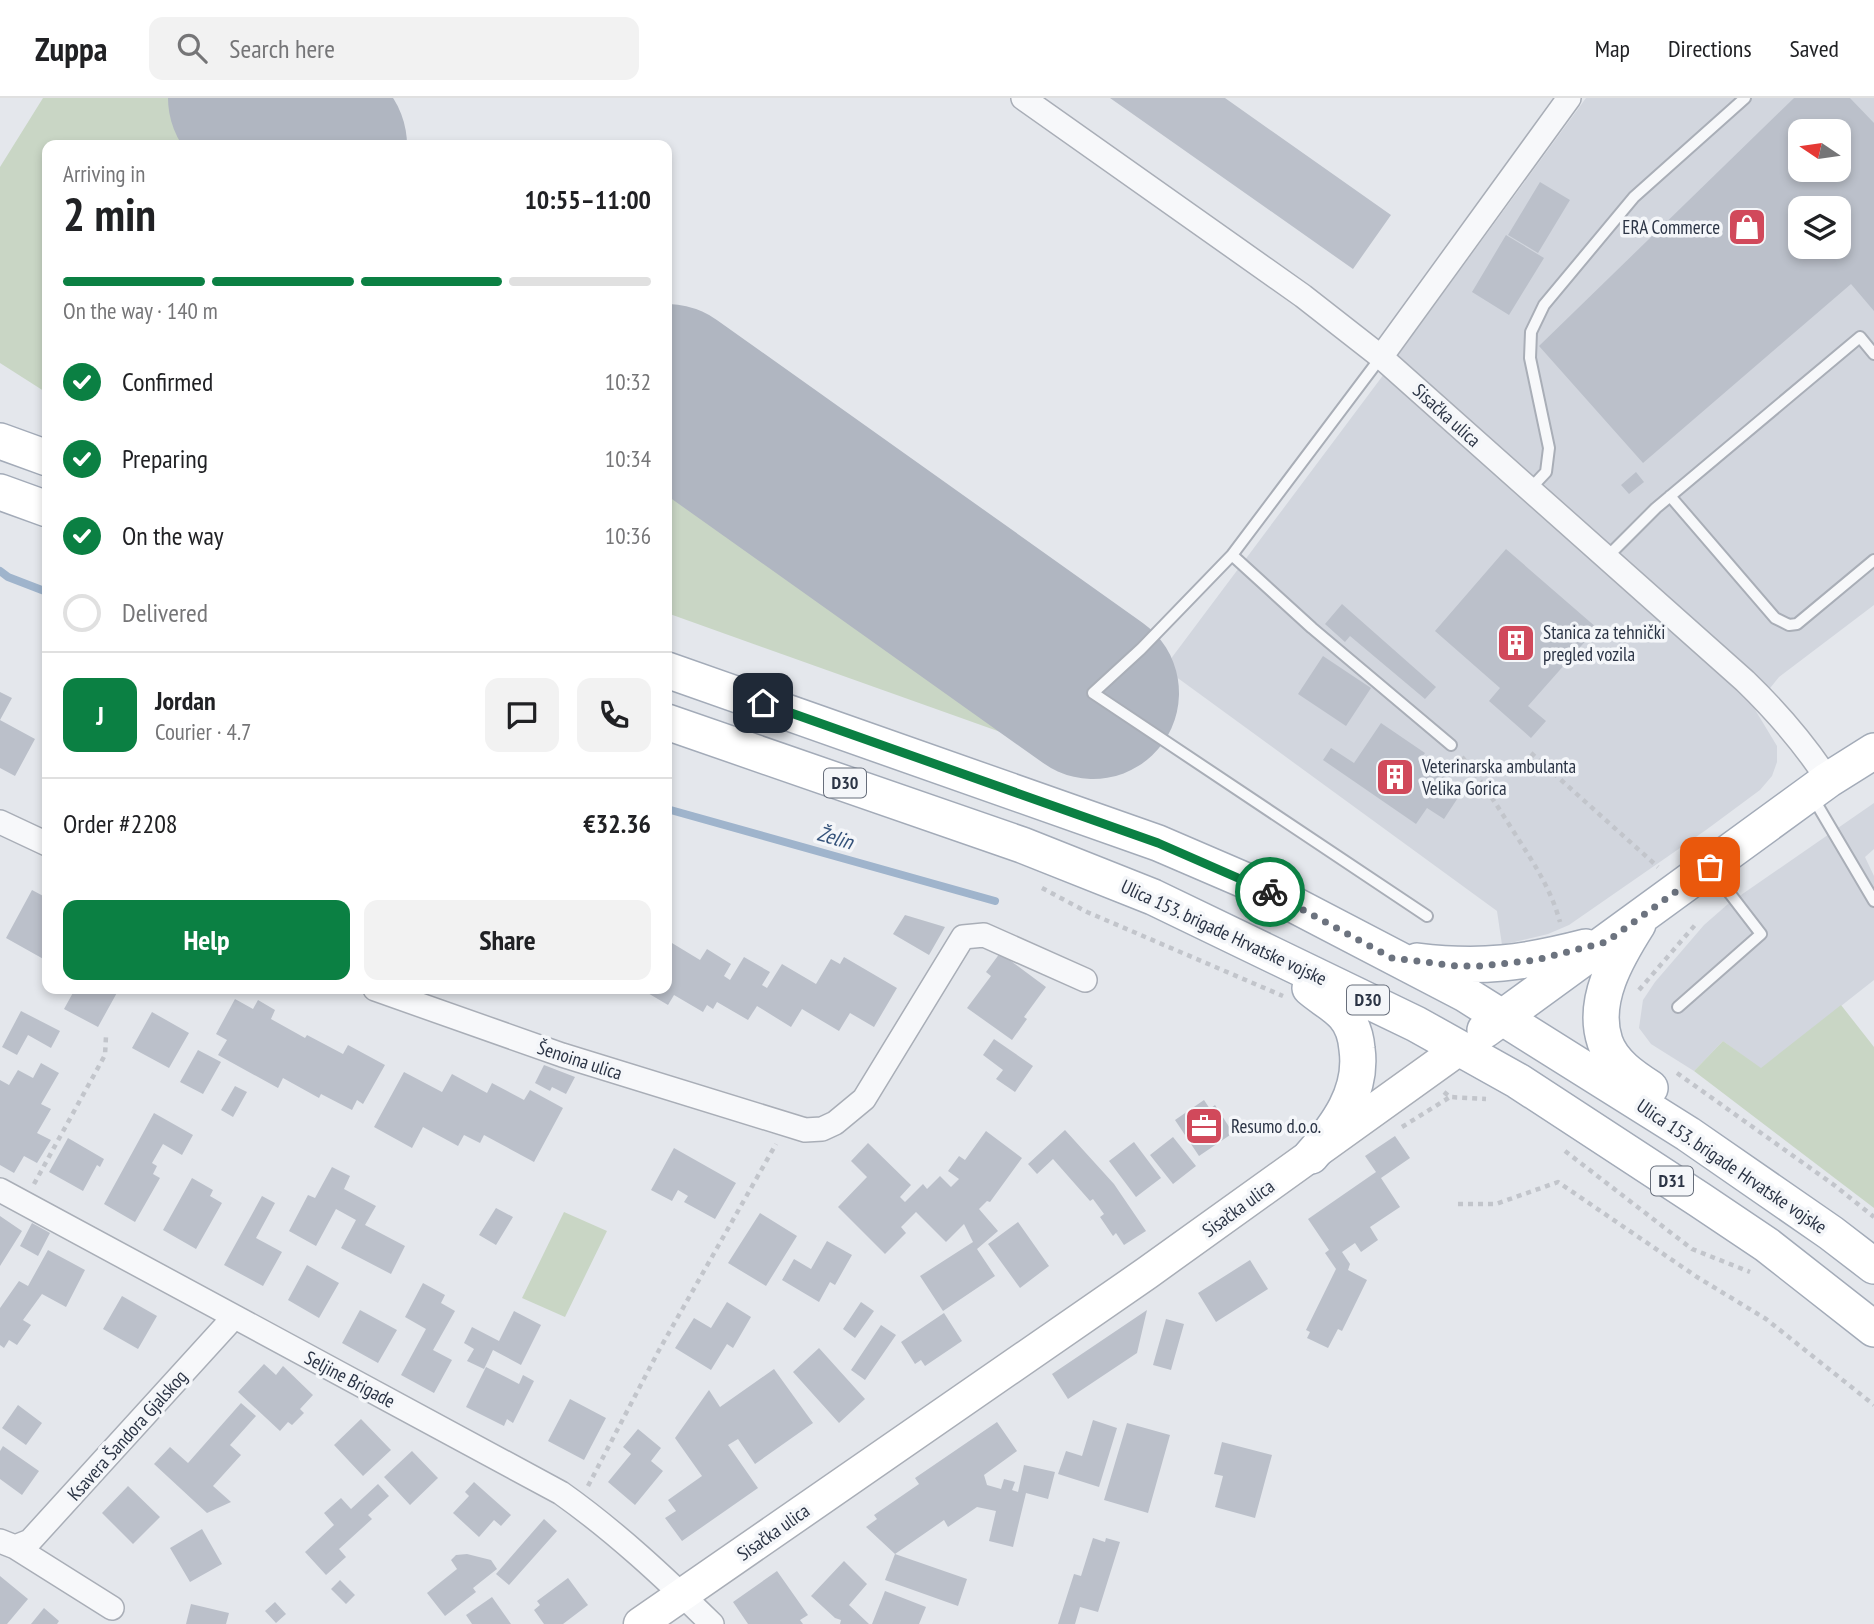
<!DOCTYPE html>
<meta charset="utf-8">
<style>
:root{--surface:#fff;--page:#f2f2f2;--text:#202124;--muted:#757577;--line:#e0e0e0;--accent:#0b8043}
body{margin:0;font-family:"PT Sans Narrow",sans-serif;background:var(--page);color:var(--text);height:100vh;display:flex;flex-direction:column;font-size:26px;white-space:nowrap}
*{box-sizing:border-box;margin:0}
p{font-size:23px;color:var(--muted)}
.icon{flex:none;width:38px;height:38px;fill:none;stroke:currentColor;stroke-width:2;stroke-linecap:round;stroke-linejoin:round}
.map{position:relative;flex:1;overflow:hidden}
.drawer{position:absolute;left:42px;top:42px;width:630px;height:854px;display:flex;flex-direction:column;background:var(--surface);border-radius:14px;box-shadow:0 4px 10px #0003}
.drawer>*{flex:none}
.needle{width:46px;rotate:283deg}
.buttons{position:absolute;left:1788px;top:21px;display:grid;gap:14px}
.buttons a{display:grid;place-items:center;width:63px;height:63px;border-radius:14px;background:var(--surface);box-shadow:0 4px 10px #0003;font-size:35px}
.pin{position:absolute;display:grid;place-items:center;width:60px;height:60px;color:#fff;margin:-30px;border-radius:14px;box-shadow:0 4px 10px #0006}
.courier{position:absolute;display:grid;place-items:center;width:70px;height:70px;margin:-35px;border:5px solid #0b8043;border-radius:50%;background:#fff;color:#222;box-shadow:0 2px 9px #0007}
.summary em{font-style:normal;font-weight:700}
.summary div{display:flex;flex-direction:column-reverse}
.summary{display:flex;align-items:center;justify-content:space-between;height:119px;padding:0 21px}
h1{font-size:46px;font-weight:700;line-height:52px}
.bar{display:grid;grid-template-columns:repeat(4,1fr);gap:10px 7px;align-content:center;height:84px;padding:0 21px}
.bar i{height:9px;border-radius:5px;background:var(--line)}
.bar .active{background:var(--accent)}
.bar p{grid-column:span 4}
.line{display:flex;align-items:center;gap:18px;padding:0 21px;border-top:2px solid var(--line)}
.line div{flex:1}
.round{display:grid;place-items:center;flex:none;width:74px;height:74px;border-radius:14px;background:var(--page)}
ol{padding:0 21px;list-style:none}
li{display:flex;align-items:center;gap:21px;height:77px}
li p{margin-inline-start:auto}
li .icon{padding:7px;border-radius:50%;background:var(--accent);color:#fff;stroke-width:4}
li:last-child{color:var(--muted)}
li i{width:38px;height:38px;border:4px solid var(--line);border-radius:50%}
.cta{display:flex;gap:14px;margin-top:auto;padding:14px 21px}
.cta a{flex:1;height:80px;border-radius:14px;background:var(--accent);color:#fff;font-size:28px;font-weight:700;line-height:80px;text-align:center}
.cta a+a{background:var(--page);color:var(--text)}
header{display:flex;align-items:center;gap:42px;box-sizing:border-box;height:98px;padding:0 35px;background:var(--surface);border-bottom:2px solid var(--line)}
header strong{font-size:33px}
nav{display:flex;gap:38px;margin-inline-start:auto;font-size:24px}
.search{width:490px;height:63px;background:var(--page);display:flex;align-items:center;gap:18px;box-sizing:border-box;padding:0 24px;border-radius:14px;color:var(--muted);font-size:26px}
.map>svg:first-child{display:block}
.built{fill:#d2d6de;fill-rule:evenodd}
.green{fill:#c9d6c5}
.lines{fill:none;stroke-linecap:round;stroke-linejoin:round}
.stream{stroke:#9fb4cc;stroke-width:8}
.runway{stroke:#b0b6c1;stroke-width:172}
.building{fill:#bbc0ca;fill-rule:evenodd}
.service-casing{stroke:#a9aeb7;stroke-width:14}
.minor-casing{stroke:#a9aeb7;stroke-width:26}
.secondary-casing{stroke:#a9aeb7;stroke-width:35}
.primary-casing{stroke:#a3abb8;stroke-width:38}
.path{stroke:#c2c5cb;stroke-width:4.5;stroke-dasharray:5 5;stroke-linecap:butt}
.service{stroke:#f7f8fa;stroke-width:10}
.minor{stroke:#f7f8fa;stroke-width:23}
.secondary{stroke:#fff;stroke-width:32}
.primary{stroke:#fff;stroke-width:35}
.done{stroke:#6c737f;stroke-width:7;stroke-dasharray:0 12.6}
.route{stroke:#0b8043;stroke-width:9}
.labels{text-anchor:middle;stroke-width:7;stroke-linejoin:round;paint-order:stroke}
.shield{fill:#f4f6f9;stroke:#676e7b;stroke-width:2}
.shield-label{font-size:18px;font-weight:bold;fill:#2b3445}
.poi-label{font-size:19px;fill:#2b3445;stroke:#f4f6f9;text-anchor:start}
.street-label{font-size:19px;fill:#2b3445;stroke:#f4f6f9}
.water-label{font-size:21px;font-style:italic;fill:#34527a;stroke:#f4f6f9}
</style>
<header>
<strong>Zuppa</strong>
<div class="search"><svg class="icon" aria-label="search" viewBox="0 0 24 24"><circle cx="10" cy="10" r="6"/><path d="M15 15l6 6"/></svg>Search here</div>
<nav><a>Map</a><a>Directions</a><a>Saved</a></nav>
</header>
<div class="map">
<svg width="1874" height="1526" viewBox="0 0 1874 1526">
<rect width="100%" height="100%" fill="#e4e7ec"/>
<path class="built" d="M1586,0H1874V507L1779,579L1754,610L1777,648V664L1772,678L1760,692L1706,732L1569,827L1548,836L1502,847L1497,813L1164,570L1384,276ZM1801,33H1839V72H1801ZM1801,110H1839V149H1801Z
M1874,705V751L1865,759L1874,778V882L1761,971L1723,943L1694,973L1651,946L1639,930L1643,902L1655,884L1704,827L1728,806Z"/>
<path class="green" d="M43,0H173L233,47H47V295L0,265V69Z
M667,341L1089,622L1106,632C1092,647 1082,654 1062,656L667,515Z
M1841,907L1874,949V1110L1694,973L1723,943L1761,970Z
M564,1114L607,1133L565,1219L522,1200Z"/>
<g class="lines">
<path class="stream" d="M0,473L8,479L47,494
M667,711L995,803"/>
<path class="runway" d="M254,0L321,47
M667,292L1093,595"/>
</g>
<path class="building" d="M1110,0H1225L1391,117L1353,171Z
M1794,0H1850L1874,25V213L1851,186L1643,365L1539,248ZM1801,33H1839V72H1801ZM1801,110H1839V149H1801Z
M1540,84L1570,102L1538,155L1508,137Z
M1506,137L1544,160L1509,217L1472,194Z
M1636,374L1644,384L1629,396L1621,387Z
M1506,451L1597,530L1528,608L1546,623L1531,640L1489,603L1500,590L1435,533Z
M1342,506L1436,589L1425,601L1350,538L1345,544L1325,526Z
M1323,558L1371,590L1346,628L1298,596Z
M0,594L12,600L0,622Z
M0,622L35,641L15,678L0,670Z
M1381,625L1425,655L1420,662L1463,692L1444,721L1427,710L1416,726L1323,662L1331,650L1354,665Z
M32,792L47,800V863L6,840Z
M905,817L945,829L929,857L893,836Z
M667,842L700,862L707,851L731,866L724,878L730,882L744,859L770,874L762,887L767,890L782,866L816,886L831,861L840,866L844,859L897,890L874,929L850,915L839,933L802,911L791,929L757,908L748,922L717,904L713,911L707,907L703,914L674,897L668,907L641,891H667Z
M1000,855L1046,889L1024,919L1027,921L1012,942L967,910L991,878L986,874Z
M75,891H119L98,929L64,911Z
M235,901L253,911L258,902L275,912L271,921L305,940L307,937L343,956L348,947L385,967L363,1006L357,1002L352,1012L321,996L319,1000L283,980L278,990L218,957L227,942L216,936Z
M21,913L60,933L51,950L28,937L17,957L2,949Z
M152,914L189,935L169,970L132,950Z
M994,941L1033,968L1015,994L996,981L1003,972L983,957Z
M198,952L221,964L203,996L180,984Z
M41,965L59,975L41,1006L51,1011L37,1035L51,1042L37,1065L24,1058L14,1075L0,1067V982L9,987L18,972L33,980Z
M544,967L575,979L566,996L552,989L550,993L535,985Z
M404,974L442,994L452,976L487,995L492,985L524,1002L530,992L563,1010L534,1064L484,1037L480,1045L464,1037L458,1048L423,1029L412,1050L374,1029Z
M235,988L247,994L233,1019L221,1012Z
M1204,1002L1210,1011L1215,1007L1233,1035L1199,1058L1175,1022Z
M154,1015L193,1037L182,1057L163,1046L152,1065L157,1068L153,1076L160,1080L135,1124L104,1106Z
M1065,1032L1114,1086L1146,1133L1124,1147L1116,1135L1113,1138L1100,1119L1104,1116L1093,1101L1090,1103L1053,1061L1037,1076L1028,1066Z
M986,1033L1022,1060L990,1104L987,1103L979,1111L998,1133L977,1151L995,1178L943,1213L920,1178L973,1144L964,1126L946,1144L916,1114L901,1129L906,1135L885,1156L838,1109L867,1079L851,1063L868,1045L911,1087L900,1099L905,1104L923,1086L927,1091L940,1078L951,1089L959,1081L948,1073L959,1058L965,1062Z
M1395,1038L1410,1060L1381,1080L1400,1109L1370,1129L1378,1142L1361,1154L1355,1145L1342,1154L1350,1166L1348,1172L1367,1182L1342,1233L1338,1231L1328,1250L1307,1240L1310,1234L1306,1232L1336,1171L1325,1155L1329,1152L1308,1121L1376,1074L1365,1058Z
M1173,1039L1196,1068L1173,1086L1150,1057Z
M68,1040L104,1061L100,1069L97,1067L83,1093L49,1074Z
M1134,1044L1161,1080L1136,1099L1109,1063Z
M674,1050L736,1085L715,1121L684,1104L688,1098L678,1092L672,1103L651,1092Z
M332,1069L350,1078L344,1091L376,1108L365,1127L405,1148L391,1176L341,1150L356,1122L336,1111L316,1148L289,1133L308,1097L315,1100Z
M192,1080L213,1092L210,1098L222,1105L196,1151L163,1132Z
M262,1098L275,1105L256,1140L282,1154L263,1188L224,1167Z
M496,1110L513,1119L496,1147L479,1137Z
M760,1115L797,1138L766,1188L728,1165Z
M0,1118L22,1133L0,1168Z
M1018,1124L1049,1168L1020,1190L988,1146Z
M32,1125L50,1135L38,1158L20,1148Z
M827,1143L852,1157L835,1187L830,1184L819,1204L782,1182L794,1161L811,1171Z
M48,1152L85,1172L66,1209L42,1196L23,1222L31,1227L17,1247L9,1242L4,1250L0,1247V1210L19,1183L28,1188Z
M1250,1162L1268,1191L1216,1224L1198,1195Z
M307,1167L339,1185L319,1220L288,1202Z
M423,1185L445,1197L441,1205L455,1213L433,1252L452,1262L434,1295L401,1277L426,1231L405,1219Z
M122,1198L157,1218L138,1251L103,1231Z
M727,1204L751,1219L733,1250L727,1246L711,1272L675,1250L694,1220L711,1230Z
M861,1204L874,1213L855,1240L843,1231Z
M360,1212L397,1232L378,1265L342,1245Z
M1147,1212L1137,1255L1068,1301L1052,1276Z
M514,1213L541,1227L521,1267L493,1252L484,1271L467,1263L474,1251L464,1245L472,1229L499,1243Z
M944,1215L962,1243L925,1268L921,1262L915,1266L901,1244Z
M1166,1221L1184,1226L1171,1272L1153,1267Z
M881,1227L896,1237L865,1282L851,1272Z
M819,1250L865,1301L839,1325L793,1274Z
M264,1266L276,1277L283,1268L313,1297L300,1311L304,1315L292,1327L288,1324L280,1333L238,1294Z
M486,1269L519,1286L523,1277L534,1283L513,1325L507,1321L504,1328L466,1309Z
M774,1271L813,1325L755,1366L738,1341L728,1347L758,1390L682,1443L665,1420L676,1413L668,1402L702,1378L675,1340L709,1292L720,1309Z
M570,1301L606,1320L584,1362L548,1343Z
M241,1305L256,1318L230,1347L241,1357L213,1388L231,1404L207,1415L154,1366L170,1349L188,1365Z
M18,1307L42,1325L26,1347L2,1330Z
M361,1321L391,1352L363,1378L334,1347Z
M1093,1322L1117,1330L1099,1389L1058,1376L1066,1353L1082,1358Z
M997,1324L1017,1353L984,1377L987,1387L1001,1391L1004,1381L1015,1384L1012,1392L1018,1394L1024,1367L1055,1374L1048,1401L1026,1395L1013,1449L989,1443L996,1413L977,1409L948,1429L944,1422L895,1456L967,1481L958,1508L885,1482L895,1456L866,1429L877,1421L874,1417L919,1386L915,1380Z
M1127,1325L1170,1337L1148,1415L1104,1402Z
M638,1331L661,1350L651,1363L663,1373L635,1407L608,1384L631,1356L623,1349Z
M1222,1344L1272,1357L1255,1420L1215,1409L1223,1378L1214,1376Z
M3,1348L39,1373L22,1397L0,1381V1353Z
M412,1353L438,1380L410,1407L384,1379Z
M474,1384L511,1417L501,1428L494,1422L479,1439L453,1415L469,1398L465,1394Z
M378,1386L389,1398L368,1417L372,1421L339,1451L346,1459L326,1477L305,1454L334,1427L324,1415L341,1400L351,1411Z
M128,1388L160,1419L133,1446L102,1415Z
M544,1421L557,1433L509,1487L496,1476Z
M202,1431L222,1466L190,1484L170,1450Z
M1093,1440L1105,1444L1106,1440L1120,1444L1098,1514L1080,1509L1075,1526H1058L1074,1476L1081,1478Z
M467,1456L491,1462L497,1471L473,1490L476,1494L445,1518L427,1495L457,1471L451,1462L456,1457Z
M844,1463L867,1486L849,1507L869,1526H840L841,1522L835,1520L811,1498Z
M777,1473L808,1517L800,1522L803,1526H748L733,1504Z
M0,1478L28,1501L7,1526H0Z
M568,1480L588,1507L563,1526H544L534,1512L540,1507L537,1503Z
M340,1482L355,1497L346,1506L331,1491Z
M885,1493L926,1509L919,1526H872Z
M492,1499L511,1526H472L466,1517Z
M275,1504L286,1516L276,1525L265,1513Z
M191,1506L229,1515L226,1526H186Z
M44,1510L59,1523L57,1526H31Z"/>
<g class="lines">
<defs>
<path id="service" d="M1381,259L1232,457L1141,551L1093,595L1427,818
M1530,391L1546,374L1549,350L1530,260L1531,234L1544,207L1634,99L1745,0
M1670,398L1775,520L1789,527L1797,526L1874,462
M1232,457L1312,530L1451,647
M1607,459L1656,410L1860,239L1874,256
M1812,698L1874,803
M1678,909L1761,836L1711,771"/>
<path id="minor" d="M1023,0L1303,198L1381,259L1745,583C1777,614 1804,645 1828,682
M1381,259L1569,0
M0,724L47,746
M375,891L562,957L805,1032L822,1031L835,1025L864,1001L963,839L984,837L1085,882
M0,1092L561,1395C616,1434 664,1479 712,1526
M0,1443L15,1449L30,1443L234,1219
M15,1449L112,1510"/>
<path id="secondary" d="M640,1526L1147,1175L1459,951"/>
<path id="primary" d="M0,343L47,360
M0,394L47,411
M667,572L1158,745L1258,788L1465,896L1688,1036L1831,1135L1874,1168
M667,624L1022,747L1153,799L1416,926L1518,983L1700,1102L1767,1147L1874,1231
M1638,826C1617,859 1591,903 1605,944C1612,965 1633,979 1650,990
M1417,863C1481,871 1524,865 1586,849
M1310,890C1320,899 1334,906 1344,917C1353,927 1356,939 1357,951C1363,994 1337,1028 1311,1058
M1485,932L1828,682L1874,653"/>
</defs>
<use href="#service" class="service-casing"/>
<use href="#minor" class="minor-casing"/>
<use href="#secondary" class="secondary-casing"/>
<use href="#primary" class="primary-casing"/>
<path class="path" d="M1531,655L1658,769
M1462,659C1481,682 1496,706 1512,731C1532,763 1550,788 1560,824
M1042,790L1087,814L1283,898
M1639,892L1695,827
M1677,975L1834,1087L1874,1119
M1444,994L1450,999L1486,1001
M1402,1029L1450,999
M1565,1053L1692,1151L1750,1174
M34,1086L105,957L106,938
M1458,1106H1496L1558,1084L1697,1179L1766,1221L1874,1307
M588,1388L658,1254L776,1046"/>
<use href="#service" class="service"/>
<use href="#minor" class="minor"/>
<use href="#secondary" class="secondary"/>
<use href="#primary" class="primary"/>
</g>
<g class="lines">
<path class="done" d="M1270,794L1392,860L1457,868H1482L1536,862L1606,844L1710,769"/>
<path class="route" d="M763,605L1158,745L1270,794"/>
</g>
<defs>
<symbol id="shop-square" viewBox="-11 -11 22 22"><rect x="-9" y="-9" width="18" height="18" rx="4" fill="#d1495b" stroke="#f4f6f9"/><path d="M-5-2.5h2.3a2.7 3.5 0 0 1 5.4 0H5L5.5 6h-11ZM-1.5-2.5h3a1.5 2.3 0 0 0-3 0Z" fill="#fff"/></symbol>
<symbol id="building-square" viewBox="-11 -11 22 22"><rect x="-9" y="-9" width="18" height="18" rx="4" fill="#d1495b" stroke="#f4f6f9"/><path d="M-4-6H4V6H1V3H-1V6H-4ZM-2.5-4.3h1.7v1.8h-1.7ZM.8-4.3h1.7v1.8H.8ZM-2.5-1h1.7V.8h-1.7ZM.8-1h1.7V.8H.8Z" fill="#fff"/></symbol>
<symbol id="office-square" viewBox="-11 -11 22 22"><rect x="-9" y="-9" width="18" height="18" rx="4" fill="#d1495b" stroke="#f4f6f9"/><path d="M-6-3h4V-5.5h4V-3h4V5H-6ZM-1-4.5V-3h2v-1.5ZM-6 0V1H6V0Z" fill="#fff"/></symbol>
</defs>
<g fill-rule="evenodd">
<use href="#shop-square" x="1725" y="107" width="44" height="44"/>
<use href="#building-square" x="1494" y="523" width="44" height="44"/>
<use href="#building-square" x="1373" y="657" width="44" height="44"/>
<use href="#office-square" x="1182" y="1006" width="44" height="44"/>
</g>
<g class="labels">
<g class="shield">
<rect x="824" y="670.5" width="42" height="29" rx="5"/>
<rect x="1347" y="887.5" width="42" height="29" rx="5"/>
<rect x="1651" y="1068.5" width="42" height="29" rx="5"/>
</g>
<g class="shield-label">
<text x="845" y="691">D30</text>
<text x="1368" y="908">D30</text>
<text x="1672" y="1089">D31</text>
</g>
<g class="poi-label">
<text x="1720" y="136" text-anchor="end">ERA Commerce</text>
<text x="1543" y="541">Stanica za tehnički<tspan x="1543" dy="22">pregled vozila</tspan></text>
<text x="1422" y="675">Veterinarska ambulanta<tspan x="1422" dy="22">Velika Gorica</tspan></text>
<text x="1231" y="1035">Resumo d.o.o.</text>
</g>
<g class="street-label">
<text transform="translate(1447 317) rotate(42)" y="7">Sisačka ulica</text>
<text transform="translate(1224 834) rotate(25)" y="7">Ulica 153. brigade Hrvatske vojske</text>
<text transform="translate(580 962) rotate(18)" y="7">Šenoina ulica</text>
<text transform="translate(1732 1068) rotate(34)" y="7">Ulica 153. brigade Hrvatske vojske</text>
<text transform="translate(1238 1110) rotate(-36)" y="7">Sisačka ulica</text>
<text transform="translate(350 1281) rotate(28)" y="7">Seljine Brigade</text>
<text transform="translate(127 1337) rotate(-48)" y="7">Ksavera Šandora Gjalskog</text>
<text transform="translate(773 1434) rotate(-35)" y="7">Sisačka ulica</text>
</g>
<g class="water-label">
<text transform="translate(835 740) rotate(16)" y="7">Želin</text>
</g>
</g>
</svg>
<div class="buttons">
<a><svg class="needle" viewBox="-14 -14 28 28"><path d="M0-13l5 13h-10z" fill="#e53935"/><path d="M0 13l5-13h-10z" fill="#757577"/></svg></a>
<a><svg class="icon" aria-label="layers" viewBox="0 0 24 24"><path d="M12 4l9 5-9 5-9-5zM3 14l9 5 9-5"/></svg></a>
</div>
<div class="pin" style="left:1710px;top:769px;background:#ea580c"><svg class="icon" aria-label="bag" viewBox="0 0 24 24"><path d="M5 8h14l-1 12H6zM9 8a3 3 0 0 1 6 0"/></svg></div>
<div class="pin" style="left:763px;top:605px;background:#1f2937"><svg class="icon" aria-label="home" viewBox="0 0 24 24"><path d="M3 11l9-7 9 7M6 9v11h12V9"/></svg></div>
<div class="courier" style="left:1270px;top:794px"><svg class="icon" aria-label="bike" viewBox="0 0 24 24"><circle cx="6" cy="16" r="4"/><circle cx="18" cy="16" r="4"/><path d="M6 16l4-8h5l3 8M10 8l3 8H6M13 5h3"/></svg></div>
<section class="drawer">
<div class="summary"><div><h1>2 min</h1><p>Arriving in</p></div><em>10:55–11:00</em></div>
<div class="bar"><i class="active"></i><i class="active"></i><i class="active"></i><i></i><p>On the way · 140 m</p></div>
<ol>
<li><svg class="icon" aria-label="check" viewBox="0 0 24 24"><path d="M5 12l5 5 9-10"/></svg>Confirmed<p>10:32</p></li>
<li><svg class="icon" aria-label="check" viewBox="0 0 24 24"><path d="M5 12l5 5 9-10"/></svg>Preparing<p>10:34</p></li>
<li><svg class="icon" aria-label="check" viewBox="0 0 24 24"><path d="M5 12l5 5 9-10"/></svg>On the way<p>10:36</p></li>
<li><i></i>Delivered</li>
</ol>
<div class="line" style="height:126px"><b class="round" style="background:var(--accent);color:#fff">J</b><div><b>Jordan</b><p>Courier · 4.7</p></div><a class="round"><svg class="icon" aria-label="chat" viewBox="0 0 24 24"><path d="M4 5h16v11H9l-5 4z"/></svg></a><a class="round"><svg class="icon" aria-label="phone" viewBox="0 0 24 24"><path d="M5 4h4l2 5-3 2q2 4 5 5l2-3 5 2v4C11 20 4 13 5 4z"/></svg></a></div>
<div class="line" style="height:91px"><div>Order #2208</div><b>€32.36</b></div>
<div class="cta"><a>Help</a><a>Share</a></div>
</section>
</div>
